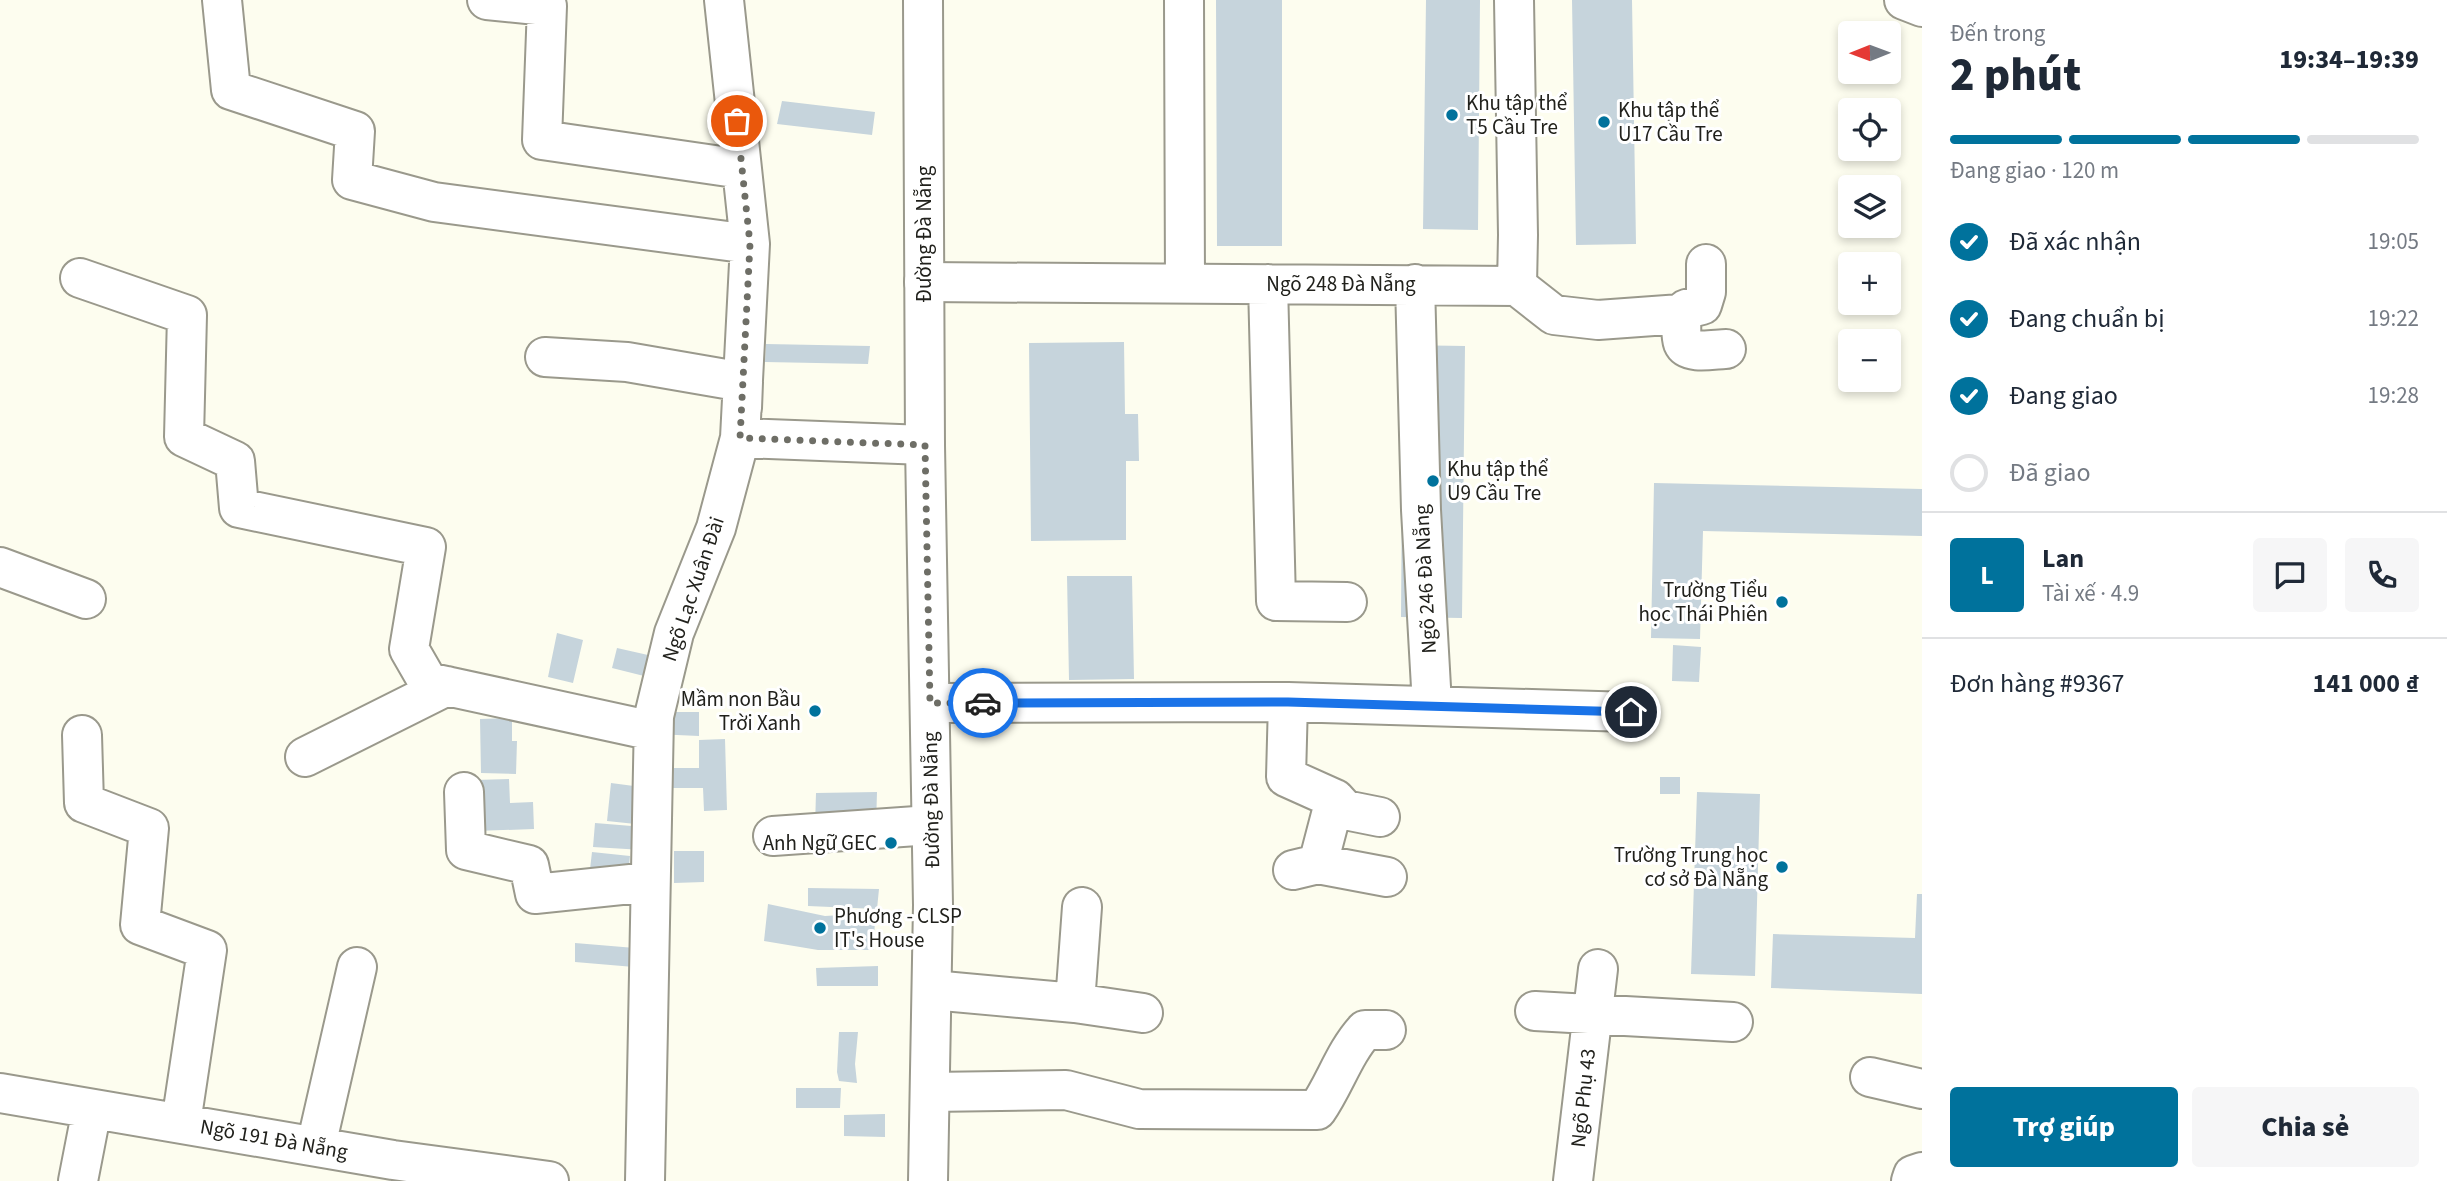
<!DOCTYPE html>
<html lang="vi">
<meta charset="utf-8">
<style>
:root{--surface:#fff;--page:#f6f6f7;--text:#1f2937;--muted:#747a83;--line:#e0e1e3;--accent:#00729c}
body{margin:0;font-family:"Source Sans 3",sans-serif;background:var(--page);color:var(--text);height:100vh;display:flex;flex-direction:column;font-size:26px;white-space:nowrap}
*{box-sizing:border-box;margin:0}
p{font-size:23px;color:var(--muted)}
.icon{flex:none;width:38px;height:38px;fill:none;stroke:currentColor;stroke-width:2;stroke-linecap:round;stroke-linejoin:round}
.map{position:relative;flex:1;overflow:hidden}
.details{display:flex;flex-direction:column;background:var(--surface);width:525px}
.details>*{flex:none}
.needle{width:46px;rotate:269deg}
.controls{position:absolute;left:1838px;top:21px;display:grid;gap:14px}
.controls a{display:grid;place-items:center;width:63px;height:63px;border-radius:7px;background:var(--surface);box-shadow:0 4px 10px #0003;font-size:35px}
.pin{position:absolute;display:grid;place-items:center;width:60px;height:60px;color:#fff;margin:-30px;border:4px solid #fff;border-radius:50%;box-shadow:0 2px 7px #0007}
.courier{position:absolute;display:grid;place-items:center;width:70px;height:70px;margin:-35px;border:5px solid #1a73e8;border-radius:50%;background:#fff;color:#222;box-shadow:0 2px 9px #0007}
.summary em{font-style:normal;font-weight:800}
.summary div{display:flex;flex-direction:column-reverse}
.summary{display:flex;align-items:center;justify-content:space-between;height:119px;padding:0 28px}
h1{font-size:46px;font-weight:800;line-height:52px}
.bar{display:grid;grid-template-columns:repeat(4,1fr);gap:10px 7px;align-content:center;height:84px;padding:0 28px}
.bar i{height:9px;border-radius:5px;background:var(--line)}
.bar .selected{background:var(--accent)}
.bar p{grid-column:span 4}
.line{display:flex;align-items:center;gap:18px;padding:0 28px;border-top:2px solid var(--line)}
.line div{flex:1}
.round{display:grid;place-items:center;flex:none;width:74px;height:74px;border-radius:7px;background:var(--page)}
ol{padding:0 28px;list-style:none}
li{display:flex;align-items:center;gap:21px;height:77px}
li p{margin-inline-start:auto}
li .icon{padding:7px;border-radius:50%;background:var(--accent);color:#fff;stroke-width:4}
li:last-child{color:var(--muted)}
li i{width:38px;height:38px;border:4px solid var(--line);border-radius:50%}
.cta{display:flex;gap:14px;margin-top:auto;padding:14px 28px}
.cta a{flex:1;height:80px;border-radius:7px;background:var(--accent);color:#fff;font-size:28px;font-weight:800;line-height:80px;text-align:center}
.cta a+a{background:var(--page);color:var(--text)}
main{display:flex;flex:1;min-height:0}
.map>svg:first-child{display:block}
.building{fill:#c6d4dc}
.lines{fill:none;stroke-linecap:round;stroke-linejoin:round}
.minor-casing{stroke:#9a998c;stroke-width:42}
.major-casing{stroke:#9a998c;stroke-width:42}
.minor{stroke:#fff;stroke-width:38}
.major{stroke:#fff;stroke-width:38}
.done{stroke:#6e6e66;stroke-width:7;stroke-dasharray:0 12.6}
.route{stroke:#1a73e8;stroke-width:9}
.poi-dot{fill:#00729c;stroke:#fff;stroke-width:2.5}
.labels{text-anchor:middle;stroke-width:6;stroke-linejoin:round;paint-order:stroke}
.poi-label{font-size:21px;fill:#21211c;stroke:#fff;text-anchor:start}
.street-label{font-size:21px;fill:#21211c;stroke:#fff}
</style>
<main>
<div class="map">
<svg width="1922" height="1181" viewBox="0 0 1922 1181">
<rect width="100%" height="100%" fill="#fdfdef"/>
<path class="building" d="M1216,0H1282V246H1217Z
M1426,0H1480L1478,230L1423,229Z
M1572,0H1632L1636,244L1576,245Z
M782,101L875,112L872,135L777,124Z
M1124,342L1125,414H1138L1139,461H1126V540L1031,541L1029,343Z
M766,344L870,346L868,364L765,362Z
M1403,345L1465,346L1462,618L1401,617Z
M1654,483L1922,489V536L1703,531L1700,639L1651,638Z
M1067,576H1132L1134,679L1069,680Z
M557,633L583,640L573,683L548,677Z
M1673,645L1701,647L1699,682L1672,681Z
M617,648L648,655L644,676L612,668Z
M656,712H699V736L655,734Z
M512,718V741H517L516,774L481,773L480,719Z
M725,739L727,810L704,811L703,788H659V768H699V740Z
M1660,777H1680V794H1660Z
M509,779L510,803L533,802L534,829L475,831V780Z
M611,783L649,788L645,825L607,821Z
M877,792L876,826H815L816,793Z
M1697,792L1760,794L1755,976L1691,974Z
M595,823L644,827L643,850L593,847Z
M674,851H704V882L674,883Z
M592,852L630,856L627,883L589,878Z
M808,888L879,889L877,909L808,906Z
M1917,894H1922V994L1771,988L1773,934L1915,938Z
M768,904L825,916L875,913L874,950H818L764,941Z
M575,943L635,948L634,967L575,962Z
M878,966V986H817L816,968Z
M839,1032H858L855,1064L857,1083L839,1081L837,1072Z
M796,1088H841L840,1108H796Z
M885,1114V1137L844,1136V1115Z"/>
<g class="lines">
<defs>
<path id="minor" d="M222,0L231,90L355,131L352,180L434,202L750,244
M487,0L547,6L542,140L742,169
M1184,0L1185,283
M1514,0L1518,235L1517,286
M1904,0L1922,7
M80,278L187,315L184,437L235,461L239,508L426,547L409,649L428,682L653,731
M924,282L1517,286L1554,315L1598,320L1681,314L1686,309L1702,305L1706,292V264
M1268,284L1276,601L1347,602
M1415,284L1421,510L1432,705
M1681,314C1682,322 1680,335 1683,343C1688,355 1715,349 1726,349
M545,357L627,362L743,382L742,408
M740,438L925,445
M0,567L86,599
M1288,702L1286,777L1335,799L1318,864L1293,870
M930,703L1288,702L1631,712
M82,735L84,803L149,828L140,925L207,950L181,1123
M305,757L447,686
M464,792L466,850L529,865L535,894L650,882
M1335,799L1345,810L1380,817
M773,836L931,825
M1318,864L1387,877
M932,990L1075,1003L1143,1013
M1075,1003L1082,907
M1535,1011L1733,1022
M1870,1077L1922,1089
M930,1092L1066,1090L1139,1109L1317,1110C1335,1084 1344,1053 1365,1030H1386
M0,1093L393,1160L549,1181
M316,1146L357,967
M78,1181L92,1109
M645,1181L654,716L674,633L716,528L740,438L750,244L724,0
M1573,1181L1598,969
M1911,1181L1913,1175L1922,1172"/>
<path id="major" d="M923,0L925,445L933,905L928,1181"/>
</defs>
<use href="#minor" class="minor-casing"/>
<use href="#major" class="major-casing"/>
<use href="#minor" class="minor"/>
<use href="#major" class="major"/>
</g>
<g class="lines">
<path class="done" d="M737,121L750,244L740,438L925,445L930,703H983"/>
<path class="route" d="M983,703L1288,702L1631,712"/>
</g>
<g class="poi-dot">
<circle cx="1452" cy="115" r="7"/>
<circle cx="1604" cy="122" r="7"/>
<circle cx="1433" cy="481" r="7"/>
<circle cx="1782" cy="602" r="7"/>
<circle cx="815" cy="711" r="7"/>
<circle cx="891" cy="843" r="7"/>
<circle cx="1782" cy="867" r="7"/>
<circle cx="820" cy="928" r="7"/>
</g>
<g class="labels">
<g class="poi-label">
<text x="1466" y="110">Khu tập thể<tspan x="1466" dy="24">T5 Cầu Tre</tspan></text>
<text x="1618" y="117">Khu tập thể<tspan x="1618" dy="24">U17 Cầu Tre</tspan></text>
<text x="1447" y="476">Khu tập thể<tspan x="1447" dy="24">U9 Cầu Tre</tspan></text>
<text x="1768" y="597" text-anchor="end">Trường Tiểu<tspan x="1768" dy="24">học Thái Phiên</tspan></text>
<text x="801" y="706" text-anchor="end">Mầm non Bầu<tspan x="801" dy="24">Trời Xanh</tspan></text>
<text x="877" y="850" text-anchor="end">Anh Ngữ GEC</text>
<text x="1768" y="862" text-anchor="end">Trường Trung học<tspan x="1768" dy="24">cơ sở Đà Nẵng</tspan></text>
<text x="834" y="923">Phương - CLSP<tspan x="834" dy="24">IT's House</tspan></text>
</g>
<g class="street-label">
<text transform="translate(924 234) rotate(-90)" y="7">Đường Đà Nẵng</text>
<text x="1341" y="291">Ngõ 248 Đà Nẵng</text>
<text transform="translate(1425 579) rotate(-93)" y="7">Ngõ 246 Đà Nẵng</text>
<text transform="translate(693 589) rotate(-71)" y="7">Ngõ Lạc Xuân Đài</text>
<text transform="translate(931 800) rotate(-91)" y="7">Đường Đà Nẵng</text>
<text transform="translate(1583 1098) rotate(-84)" y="7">Ngõ Phụ 43</text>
<text transform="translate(274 1139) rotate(10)" y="7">Ngõ 191 Đà Nẵng</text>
</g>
</g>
</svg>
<div class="controls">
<a><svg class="needle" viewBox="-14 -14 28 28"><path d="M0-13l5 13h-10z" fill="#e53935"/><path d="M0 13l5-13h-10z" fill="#747a83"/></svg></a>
<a><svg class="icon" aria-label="locate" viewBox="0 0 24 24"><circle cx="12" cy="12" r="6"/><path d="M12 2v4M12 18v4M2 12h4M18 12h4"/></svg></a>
<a><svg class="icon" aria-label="layers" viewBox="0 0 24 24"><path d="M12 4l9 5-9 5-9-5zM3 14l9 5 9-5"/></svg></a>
<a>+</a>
<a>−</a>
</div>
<div class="pin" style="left:737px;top:121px;background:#ea580c"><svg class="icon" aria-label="bag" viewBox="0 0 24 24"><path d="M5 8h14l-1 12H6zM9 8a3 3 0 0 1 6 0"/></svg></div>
<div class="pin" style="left:1631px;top:712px;background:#1f2937"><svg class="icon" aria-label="home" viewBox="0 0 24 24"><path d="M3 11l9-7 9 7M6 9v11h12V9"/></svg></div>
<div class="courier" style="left:983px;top:703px"><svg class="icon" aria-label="car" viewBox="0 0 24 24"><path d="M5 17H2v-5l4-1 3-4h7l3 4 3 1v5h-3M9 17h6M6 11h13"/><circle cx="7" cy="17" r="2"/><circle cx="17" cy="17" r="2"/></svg></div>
</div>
<section class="details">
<div class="summary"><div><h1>2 phút</h1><p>Đến trong</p></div><em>19:34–19:39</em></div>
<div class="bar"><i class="selected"></i><i class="selected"></i><i class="selected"></i><i></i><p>Đang giao · 120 m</p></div>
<ol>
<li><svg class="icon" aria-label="check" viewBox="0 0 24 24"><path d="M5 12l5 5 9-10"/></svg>Đã xác nhận<p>19:05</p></li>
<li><svg class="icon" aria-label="check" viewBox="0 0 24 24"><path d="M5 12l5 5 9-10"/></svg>Đang chuẩn bị<p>19:22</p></li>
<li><svg class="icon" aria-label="check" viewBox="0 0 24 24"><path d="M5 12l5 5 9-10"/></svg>Đang giao<p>19:28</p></li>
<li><i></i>Đã giao</li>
</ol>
<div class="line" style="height:126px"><b class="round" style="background:var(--accent);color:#fff">L</b><div><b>Lan</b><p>Tài xế · 4.9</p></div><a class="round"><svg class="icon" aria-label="chat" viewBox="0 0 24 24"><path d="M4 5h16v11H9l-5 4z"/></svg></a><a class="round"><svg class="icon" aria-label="phone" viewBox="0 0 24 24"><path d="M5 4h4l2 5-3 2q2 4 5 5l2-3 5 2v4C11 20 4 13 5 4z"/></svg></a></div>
<div class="line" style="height:91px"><div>Đơn hàng #9367</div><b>141 000 ₫</b></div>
<div class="cta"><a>Trợ giúp</a><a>Chia sẻ</a></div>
</section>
</main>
